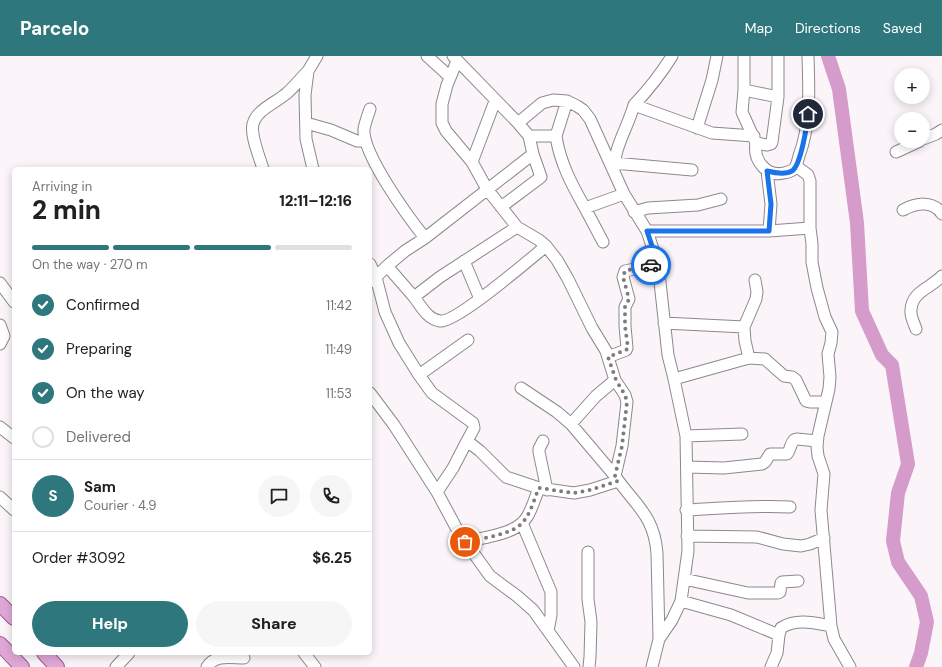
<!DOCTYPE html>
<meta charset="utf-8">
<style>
:root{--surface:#fff;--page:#f6f6f6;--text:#202124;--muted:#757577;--line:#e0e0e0;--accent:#2e777d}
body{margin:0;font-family:"DM Sans",sans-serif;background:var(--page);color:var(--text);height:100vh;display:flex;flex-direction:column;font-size:15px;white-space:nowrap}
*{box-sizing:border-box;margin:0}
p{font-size:13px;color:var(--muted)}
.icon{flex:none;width:22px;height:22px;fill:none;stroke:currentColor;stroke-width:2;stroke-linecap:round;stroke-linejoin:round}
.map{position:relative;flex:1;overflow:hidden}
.details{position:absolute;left:12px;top:111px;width:360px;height:488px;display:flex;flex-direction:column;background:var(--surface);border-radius:6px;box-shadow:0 2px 10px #0003}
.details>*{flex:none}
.buttons{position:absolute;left:894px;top:12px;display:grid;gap:8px}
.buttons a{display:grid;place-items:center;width:36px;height:36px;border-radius:50%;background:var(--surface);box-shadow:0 2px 10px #0003;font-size:20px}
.pin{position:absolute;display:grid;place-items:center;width:34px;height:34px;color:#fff;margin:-17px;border:2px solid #fff;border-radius:50%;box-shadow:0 1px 4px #0007}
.courier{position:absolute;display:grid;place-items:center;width:40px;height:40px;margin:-20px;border:3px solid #1a73e8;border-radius:50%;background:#fff;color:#222;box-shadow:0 1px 5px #0007}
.headline em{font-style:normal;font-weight:800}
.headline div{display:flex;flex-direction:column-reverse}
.headline{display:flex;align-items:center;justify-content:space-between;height:68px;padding:0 20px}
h1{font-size:26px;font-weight:800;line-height:30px}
.bar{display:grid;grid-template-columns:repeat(4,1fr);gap:6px 4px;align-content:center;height:48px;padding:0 20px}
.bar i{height:5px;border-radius:3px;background:var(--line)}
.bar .current{background:var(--accent)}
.bar p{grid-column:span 4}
.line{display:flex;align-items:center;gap:10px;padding:0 20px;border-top:1px solid var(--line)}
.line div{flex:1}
.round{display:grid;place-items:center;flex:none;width:42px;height:42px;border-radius:21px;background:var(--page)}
ol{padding:0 20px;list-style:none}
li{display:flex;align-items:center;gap:12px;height:44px}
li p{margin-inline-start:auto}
li .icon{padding:4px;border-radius:50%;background:var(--accent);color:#fff;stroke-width:4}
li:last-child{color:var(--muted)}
li i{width:22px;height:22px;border:2px solid var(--line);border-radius:50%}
.action{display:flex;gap:8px;margin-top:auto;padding:8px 20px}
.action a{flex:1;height:46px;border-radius:24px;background:var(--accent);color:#fff;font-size:16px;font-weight:800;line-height:46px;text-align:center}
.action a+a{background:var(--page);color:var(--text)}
header{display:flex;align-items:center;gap:24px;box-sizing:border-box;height:56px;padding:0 20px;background:var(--accent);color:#fff}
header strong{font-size:19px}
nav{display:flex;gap:22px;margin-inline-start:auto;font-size:14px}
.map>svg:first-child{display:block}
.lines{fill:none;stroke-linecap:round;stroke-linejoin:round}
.river{stroke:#d59bca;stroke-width:14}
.minor-casing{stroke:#8d888c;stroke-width:13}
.major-casing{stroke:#985a8e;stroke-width:16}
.minor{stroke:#fff;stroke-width:11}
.major{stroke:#dfa7d6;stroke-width:14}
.done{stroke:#807b7e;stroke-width:4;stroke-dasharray:0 7.2}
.route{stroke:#1a73e8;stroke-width:5}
</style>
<header>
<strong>Parcelo</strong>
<nav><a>Map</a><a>Directions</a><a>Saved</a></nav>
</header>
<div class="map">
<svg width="942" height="611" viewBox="0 0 942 611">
<rect width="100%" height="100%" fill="#fbf5fa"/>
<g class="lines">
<path class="river" d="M828,0L839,33L857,167L862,255L882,299L892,309L908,408L898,437L893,485L898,506L921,540L927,566L921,597L916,611"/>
<defs>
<path id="minor" d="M427,0L450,21
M744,0V34L742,56L756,87L767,89L771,88L772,86L778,41
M457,5L447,29L442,48V67L446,75L472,106L487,133L517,171L539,184L546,190L557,204L568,223L592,272L606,295L615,324L596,340L571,368L615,420
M744,34L778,41V0
M634,49C648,34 661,18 672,0
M370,53C368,59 365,67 364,73C362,98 409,162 425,182L405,195L387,210L414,241L440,221L517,171
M306,67L331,74L357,85H365
M518,67L542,47L553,44L567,45L577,50L583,54L590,63L624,138L647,175L658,208L668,299L674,323L686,380L688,495L681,545L672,564L659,583L652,611
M697,72L712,24L717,0
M529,80H556C560,107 572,129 585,152L624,138
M556,80L567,45
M923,83L936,78L942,74
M756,87C753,104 766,121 784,117C789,116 792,115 795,112C797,108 798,104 799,100C811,68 809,34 808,0
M896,96L920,85
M472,106L495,45
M614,107L692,114
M796,110L808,119L810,125V172
M263,113C260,102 250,79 253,68C257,53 276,47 287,37C294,31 301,22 308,15
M313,113L306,83L305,39L308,15L317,0
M614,114C614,91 628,71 634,49L712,77L754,80
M767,115L771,148L769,175
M501,151L541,121L533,98
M585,152L603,186
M903,154C916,147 933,144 942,158
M634,156L648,152L698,149L721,143
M647,175H769L810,172L812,188V206L817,232L825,261L832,276L831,287L828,298L830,321L829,333L818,380L817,391L818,400L824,418L821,454L831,570L834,583L850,611
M425,182L533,98L529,80L518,67L453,0
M464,205L480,243
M370,208L376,221L387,210
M370,226L376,221L385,256L399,287L419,319
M0,227L14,246
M414,241C421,250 427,263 440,265C456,267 530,203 546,190
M664,267L744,271
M0,269L4,280L0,288
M916,273C914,267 910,260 911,254C912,235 931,232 942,220
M468,284L419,319L432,337L473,367L474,372L467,385L480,395L506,421L539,432L574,437L590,434L618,425
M608,301L626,294L627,292L625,270V251L629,243L623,221L625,215L658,208
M749,302L765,303L784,320L792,321L796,324L806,345L810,346H826
M674,323L749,302L745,285L744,271L756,243L757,236L755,224
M615,324L625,339L627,346L622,390L615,420C635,449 654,459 657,497L659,583
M521,332L557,356L571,368
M370,337L394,369L437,436
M0,371L14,382
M686,380L742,378
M467,385L453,412L437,436L459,477L490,520L517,540L533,554L574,611
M543,385L539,393V396L547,434
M687,411L724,412L762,408L765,406L770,398H787C791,393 790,388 794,384L797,383L817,385
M0,441L14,454
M686,454C721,452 755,449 790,451
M522,467L551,536V559L548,575
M687,480L757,481L783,488L801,490L810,488L824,482
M465,486C484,481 516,479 527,461C532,453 535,442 539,432
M588,496V543L591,566L590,601L589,611
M684,523L748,537H778L780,536L781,527L782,526L798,525
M681,545L731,559L779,579L777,597L771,611
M779,579L781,572C796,562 815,567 831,570
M304,597L315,611
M116,611L129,597
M207,611C215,598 231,602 244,602"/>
<path id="major" d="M0,548L14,562
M0,588L22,611
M44,597L57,611"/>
</defs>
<use href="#minor" class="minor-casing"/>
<use href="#major" class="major-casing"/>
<use href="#minor" class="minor"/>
<use href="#major" class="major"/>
</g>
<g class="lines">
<path class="done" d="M465,486C481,482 513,479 523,466C531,457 534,443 539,432L574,437L590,434L618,425L615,420L622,390L627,346L625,339L616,324L608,301L626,294L628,292L625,270V251L629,243L623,221L625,215L651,209"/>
<path class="route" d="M651,209L658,208L647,175H769L771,148L767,115C775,117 785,119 792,115C801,109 807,69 808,58"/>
</g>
</svg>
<div class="buttons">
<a>+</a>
<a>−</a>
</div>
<div class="pin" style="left:465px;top:486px;background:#ea580c"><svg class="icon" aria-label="bag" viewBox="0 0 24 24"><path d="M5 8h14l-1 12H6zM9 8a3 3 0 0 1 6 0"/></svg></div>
<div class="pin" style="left:808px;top:58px;background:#1f2937"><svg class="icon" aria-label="home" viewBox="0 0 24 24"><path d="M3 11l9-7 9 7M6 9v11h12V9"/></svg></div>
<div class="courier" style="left:651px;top:209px"><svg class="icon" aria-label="car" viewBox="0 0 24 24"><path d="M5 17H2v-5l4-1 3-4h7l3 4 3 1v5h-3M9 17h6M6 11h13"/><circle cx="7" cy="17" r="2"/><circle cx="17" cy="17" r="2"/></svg></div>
<section class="details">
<div class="headline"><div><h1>2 min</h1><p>Arriving in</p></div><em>12:11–12:16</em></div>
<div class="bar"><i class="current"></i><i class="current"></i><i class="current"></i><i></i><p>On the way · 270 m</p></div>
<ol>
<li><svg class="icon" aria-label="check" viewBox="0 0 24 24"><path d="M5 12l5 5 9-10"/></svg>Confirmed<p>11:42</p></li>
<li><svg class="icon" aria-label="check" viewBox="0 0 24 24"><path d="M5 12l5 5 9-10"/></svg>Preparing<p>11:49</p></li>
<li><svg class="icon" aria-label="check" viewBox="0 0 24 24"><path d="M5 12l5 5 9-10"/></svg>On the way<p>11:53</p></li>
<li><i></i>Delivered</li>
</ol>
<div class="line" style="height:72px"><b class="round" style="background:var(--accent);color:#fff">S</b><div><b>Sam</b><p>Courier · 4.9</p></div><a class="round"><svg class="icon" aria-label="chat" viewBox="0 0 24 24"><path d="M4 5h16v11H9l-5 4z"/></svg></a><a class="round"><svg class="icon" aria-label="phone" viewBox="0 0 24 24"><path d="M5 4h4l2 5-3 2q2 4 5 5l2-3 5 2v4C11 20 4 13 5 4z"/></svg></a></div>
<div class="line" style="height:52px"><div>Order #3092</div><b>$6.25</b></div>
<div class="action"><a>Help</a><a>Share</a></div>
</section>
</div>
